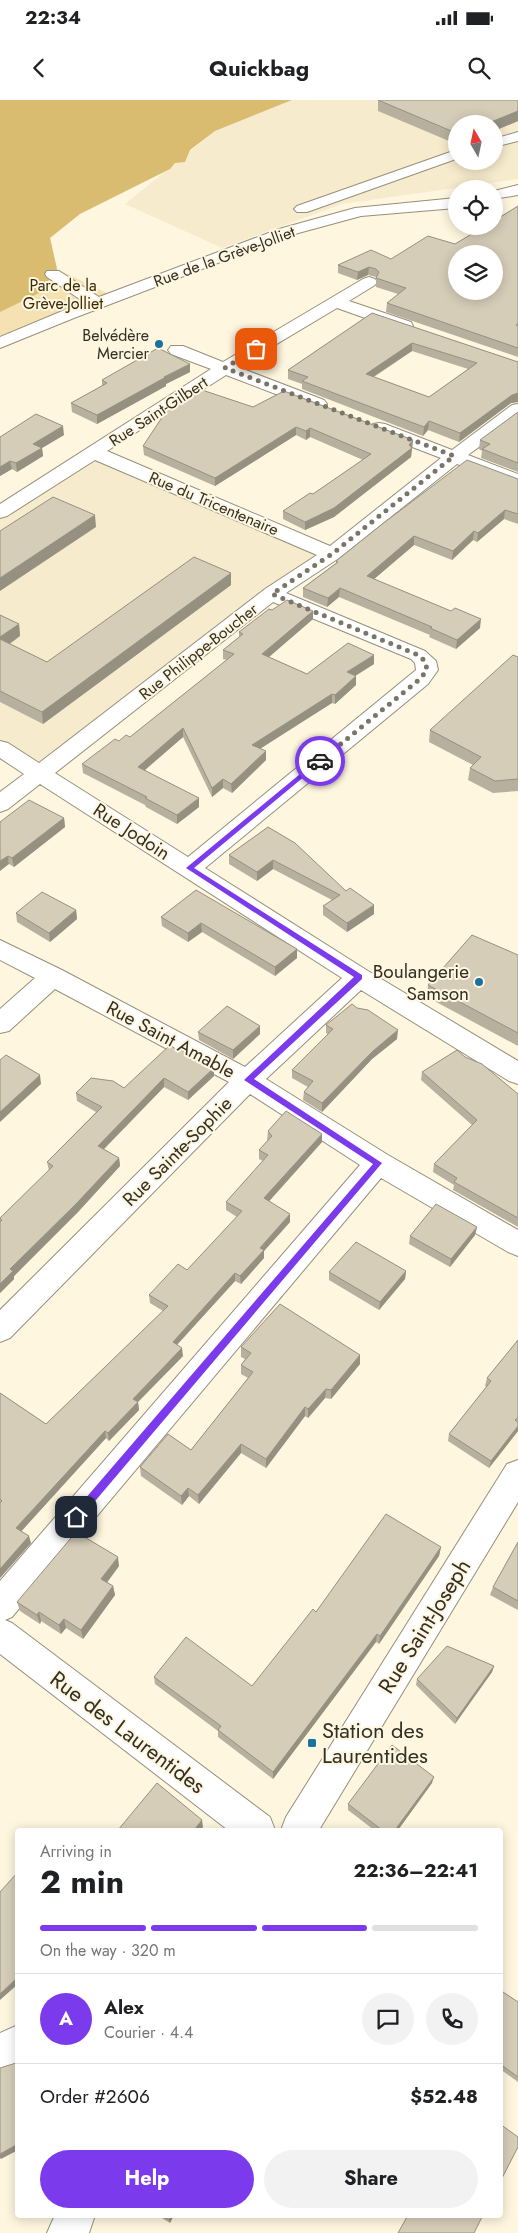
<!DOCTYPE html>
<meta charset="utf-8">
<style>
:root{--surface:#fff;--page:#f2f2f2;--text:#202124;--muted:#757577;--line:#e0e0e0;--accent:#7c3aed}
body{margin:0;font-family:Jost,sans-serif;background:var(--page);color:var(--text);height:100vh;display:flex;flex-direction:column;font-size:19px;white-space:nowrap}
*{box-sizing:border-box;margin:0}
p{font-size:16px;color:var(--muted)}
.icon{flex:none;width:28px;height:28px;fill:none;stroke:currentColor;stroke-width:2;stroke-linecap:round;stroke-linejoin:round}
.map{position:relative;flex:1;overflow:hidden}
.drawer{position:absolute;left:15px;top:1728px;width:488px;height:390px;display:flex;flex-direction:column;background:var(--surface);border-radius:5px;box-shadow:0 2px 12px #0003}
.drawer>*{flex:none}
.needle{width:32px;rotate:351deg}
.buttons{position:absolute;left:448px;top:15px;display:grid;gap:10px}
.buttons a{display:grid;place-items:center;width:55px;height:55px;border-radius:50%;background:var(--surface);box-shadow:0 2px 12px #0003;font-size:25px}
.pin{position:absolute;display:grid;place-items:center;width:42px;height:42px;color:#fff;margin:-21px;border-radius:10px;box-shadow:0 2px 8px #0006}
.courier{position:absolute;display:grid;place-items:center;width:50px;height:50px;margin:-25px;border:4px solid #7c3aed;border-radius:50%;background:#fff;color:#222;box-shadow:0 1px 6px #0007}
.headline em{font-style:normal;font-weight:700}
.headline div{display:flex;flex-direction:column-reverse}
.headline{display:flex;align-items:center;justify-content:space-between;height:85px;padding:0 25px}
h1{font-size:32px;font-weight:700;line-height:38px}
.bar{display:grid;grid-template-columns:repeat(4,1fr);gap:8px 5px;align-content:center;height:60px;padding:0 25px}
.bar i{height:6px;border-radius:4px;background:var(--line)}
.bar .current{background:var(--accent)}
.bar p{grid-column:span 4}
.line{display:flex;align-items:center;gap:12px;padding:0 25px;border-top:1px solid var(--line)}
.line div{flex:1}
.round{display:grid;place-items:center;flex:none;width:52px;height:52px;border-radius:26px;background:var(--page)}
.cta{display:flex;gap:10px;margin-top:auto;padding:10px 25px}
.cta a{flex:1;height:58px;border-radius:30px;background:var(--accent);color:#fff;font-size:20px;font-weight:700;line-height:58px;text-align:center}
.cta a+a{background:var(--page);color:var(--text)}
.status{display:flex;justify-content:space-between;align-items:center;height:35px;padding:0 25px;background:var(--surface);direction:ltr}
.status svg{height:14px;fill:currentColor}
header{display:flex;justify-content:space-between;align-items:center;height:65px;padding:0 25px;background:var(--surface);font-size:22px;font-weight:700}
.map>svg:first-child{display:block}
.built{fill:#f7ebcd;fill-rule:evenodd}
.green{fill:#f5e1b2}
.water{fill:#dabc70}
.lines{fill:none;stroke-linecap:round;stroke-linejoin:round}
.minor-casing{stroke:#978f7b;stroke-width:2}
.minor{fill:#fff;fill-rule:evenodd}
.wall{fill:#b8b09e;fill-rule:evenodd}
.shaded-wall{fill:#969081}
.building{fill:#d6cdb8;stroke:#969081;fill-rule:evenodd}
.route{fill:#7c3aed}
.done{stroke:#7a7567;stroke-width:5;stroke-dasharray:0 9}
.poi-dot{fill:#1a72a1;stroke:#fff6df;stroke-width:2}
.labels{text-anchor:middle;stroke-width:4;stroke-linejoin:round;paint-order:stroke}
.far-street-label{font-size:16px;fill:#322f26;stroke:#fff6df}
.far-park-label{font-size:16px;fill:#362a07;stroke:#fff6df}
.far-poi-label{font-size:16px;fill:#322f26;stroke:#fff6df;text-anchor:end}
.street-label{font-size:19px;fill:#322f26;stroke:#fff6df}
.poi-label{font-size:19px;fill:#322f26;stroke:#fff6df;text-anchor:end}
.near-street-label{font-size:22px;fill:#322f26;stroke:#fff6df}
.near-poi-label{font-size:22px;fill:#322f26;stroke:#fff6df;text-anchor:start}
</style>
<div class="status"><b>22:34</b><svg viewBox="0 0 49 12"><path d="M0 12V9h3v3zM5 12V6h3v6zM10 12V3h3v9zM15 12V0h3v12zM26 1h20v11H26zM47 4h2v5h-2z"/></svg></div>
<header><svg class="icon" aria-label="back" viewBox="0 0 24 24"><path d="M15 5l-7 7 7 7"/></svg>Quickbag<svg class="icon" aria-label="search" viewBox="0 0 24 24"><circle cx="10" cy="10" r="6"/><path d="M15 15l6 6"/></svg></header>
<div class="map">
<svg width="518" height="2133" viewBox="0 0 518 2133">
<rect width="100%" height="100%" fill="#fff6df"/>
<path class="built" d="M292,0H518V79L342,104L222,148L125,104L215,31ZM456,24H494V61H456Z
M95,353L332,454L41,673L0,648V412Z"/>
<path class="green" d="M50,138L57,169L113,196L0,243V147Z"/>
<path class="water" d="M0,0H292L215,31L190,50L185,62L175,63L170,69L80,114L50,138L57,169L39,193L0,212Z"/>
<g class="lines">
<defs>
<path id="minor" d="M518,32V41L494,47V39Z
M456,50V59L307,112H297L294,109L297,106Z
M518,85V95L494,99V91Z
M456,98V108L361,116L291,135L74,218L0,248V237L84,202L47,177L45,174L47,171H59L99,197L279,129L355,108Z
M369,177L375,179L377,182L375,185L349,201L411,222L413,226L411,230H399L337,208L238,267L324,300L327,304L324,308L318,309L312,308L226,275L107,351L330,446L441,358L373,332L370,328L373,324L379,323L385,324L452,350L512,305L518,304V318L468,355L518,374V387L457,364L339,458L286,493L425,551L436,561L438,570L428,584L205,768L368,871L518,961V984L509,981L361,890L266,979L388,1055L518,1130V1156L508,1152L381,1078L12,1517L5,1520L12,1523L270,1717L275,1730H228L0,1554V1481L360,1065L250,994L10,1238L0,1242V1210L229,982L55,889L9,931L0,933V909L35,878L0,860V840L62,870L245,967L342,878L40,684L8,709L0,712V692L24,674L0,658V641L8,643L39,663L265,489L317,455L95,360L7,416L0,418V404L211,269L171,254L168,250L171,246H183L223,262L363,179ZM273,502L411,559L415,563L416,570L188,757L55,673Z
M518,1360V1402L319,1730H281L286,1717L507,1364Z
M18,1925V1966L0,1973V1933Z
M55,2115H95L89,2133H47Z"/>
</defs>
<use href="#minor" class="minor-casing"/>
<use href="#minor" class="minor"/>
</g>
<path class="wall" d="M378,0H518V21L494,31L456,24V44L378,11Z
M518,106V257L386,212L387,203L398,194L376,187V177L368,175L357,180L338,173V165L391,159L455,144Z
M372,213L518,262V302L511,303L459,342L428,330L423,336L302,289V284L288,279V270ZM412,251L468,269L429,297L374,277Z
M190,264V272L166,284V286L97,324L72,312L71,303L102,286V280Z
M253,307L413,340L411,357L334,417L305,430L283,419V411L313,394L363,360L310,337L306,340L296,335L215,386L144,355L143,346Z
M518,312V372L481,358L482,351L479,349L480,340Z
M64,335L42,348L43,356L17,372L12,369L0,376V337Z
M518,379V424L504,419L477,442L473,440L452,460L414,445L374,479L480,528L456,549L429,537L430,535L339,497L327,507L303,497V488L336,463V461Z
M231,485L43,624L0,602V515L19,524L20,536L10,544L47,562Z
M272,510L313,511V519L269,557L307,574L374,555V564L355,576L356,585L335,604L332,603L260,648L266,651V660L232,693L223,688L212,697L183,637L145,670L199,707L177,724L146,707L145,705L83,673L82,664L119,641L130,637L227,560L223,559V550L239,537V532Z
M518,557V691L493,693L468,680L470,668L473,665L429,642L430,630Z
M64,718L65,727L14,767L9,764L0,722Z
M268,727L346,791L374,814L347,832L323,815V806L332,800L273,769L257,781L229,764V755Z
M196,790L297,858L275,876L202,832L188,842L162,826L161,817Z
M76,810L77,819L50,842L17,822L16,813Z
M518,855V946L427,897L428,885Z
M326,925L397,939L372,959L322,1012L303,1000L304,992L308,987L292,978V970L328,934L326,933Z
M198,932L260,934L233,959L199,940Z
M177,950L214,968V976L188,1000L164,987L104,1049L119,1058L120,1066L78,1112L14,1176V1179L0,1193V1118L49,1071L47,1062L96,1012L77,1001L76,993L124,988Z
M465,957L518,994V1127L453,1090L454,1085L433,1072L434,1064L472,1025L421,980L422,972Z
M268,1031L322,1034V1042L269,1101L290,1122L264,1151V1158L241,1184L235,1181L177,1245L183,1256L138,1302L139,1310L109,1341L106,1338L21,1431L31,1443L0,1478V1293L46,1324L163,1211L150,1203L149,1195L187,1170L237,1117L226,1110V1102L263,1061L259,1059V1050L268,1040H267Z
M477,1127L475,1135L450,1167L409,1144L410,1136Z
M406,1171L405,1179L379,1210L329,1180V1172Z
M518,1240V1331L489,1368L448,1341L449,1334L487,1287L485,1286L487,1278Z
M241,1247L360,1255V1264L331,1299L325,1298L308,1318L305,1316L266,1368L241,1353L199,1404L189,1396L182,1405L141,1376L140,1367L191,1350L248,1278L241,1274V1265L245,1259L241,1257Z
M518,1442V1510L490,1495L493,1487Z
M441,1447L439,1456L379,1544L376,1542L273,1679L218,1637V1631L155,1584L154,1577L252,1586L316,1512Z
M119,1466L107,1482L113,1486L115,1495L83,1539L66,1528L61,1534L41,1521L40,1524L20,1511L17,1502Z
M494,1566L492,1572L455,1624L416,1585L417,1579Z
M432,1683L398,1730H374L348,1710V1704Z
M500,1890L518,1902V1982L500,1969Z
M157,2115H174L170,2123Z"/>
<path class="shaded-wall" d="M518,11V21L494,31V24H486Z
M369,167L368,175L357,180L358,172Z
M412,243V251L365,282L366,274Z
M190,264V272L166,284V286L97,324V315L164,277Z
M518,293V302L511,303L459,342L460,333L512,295Z
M429,321L428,330L423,336L424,327Z
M63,326L64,335L42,348L43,356L17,372L16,363L33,344Z
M296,327V335L215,386V378Z
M310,328V337L306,340V331Z
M413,340L411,357L334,417L305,430V422L409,345Z
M10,361L12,369L0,376V367Z
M505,410L504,419L477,442L478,433Z
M95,415L96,427L0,491V478Z
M474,431L473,440L452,460L453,451Z
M414,436V445L366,486L367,476Z
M231,473V485L43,624L42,612Z
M340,488L339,497L327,507L328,498Z
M313,511V519L262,563V554Z
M481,519L480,528L456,549L457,540Z
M19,524L20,536L0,550V537Z
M374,555V564L347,581V572Z
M356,576V585L335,604V595Z
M332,594V603L252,654V645Z
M183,628V637L139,675L138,667Z
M266,651V660L232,693L231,684Z
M223,679V688L212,697V688Z
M199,698V707L177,724V715Z
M64,718L65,727L14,767L12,758Z
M8,756L9,764L0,771V761Z
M273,760V769L257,781V772Z
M374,805V814L347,832V823Z
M76,810L77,819L50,842L49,833Z
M201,823L202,832L188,842V833Z
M297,849V858L275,876V867Z
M260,926V934L233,959V950Z
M398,930L397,939L372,959L322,1012V1003L373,951Z
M214,968V976L188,1000V992Z
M40,975L41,984L0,1022V1012Z
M164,978V987L99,1054L98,1046Z
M322,1034V1042L264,1107V1098Z
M119,1058L120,1066L78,1112L14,1176V1179L0,1193V1184L10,1169Z
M290,1114V1122L264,1151V1158L241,1184L240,1176L260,1148Z
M477,1127L475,1135L450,1167L451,1159Z
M406,1171L405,1179L379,1210L380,1202Z
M235,1173V1181L173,1249V1242Z
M182,1248L183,1256L134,1306L133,1299Z
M360,1255V1264L331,1299V1290Z
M326,1289L325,1298L308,1318V1309Z
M138,1302L139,1310L109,1341L108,1333Z
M305,1307V1316L266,1368V1359Z
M518,1326V1331L489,1368L491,1361Z
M105,1331L106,1338L18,1435L16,1428Z
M241,1344V1353L199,1404L198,1395Z
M188,1388L189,1396L182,1405L181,1396Z
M29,1436L31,1443L0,1478V1469Z
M441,1447L439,1456L379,1544L380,1536Z
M118,1457L119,1466L103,1488L101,1479Z
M113,1486L115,1495L83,1539L81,1530Z
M39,1512L41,1521L40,1524L37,1515Z
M64,1519L66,1528L61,1534L59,1525Z
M377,1534L376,1542L273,1679V1672Z
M494,1566L492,1572L455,1624L457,1618Z
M434,1677L432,1683L398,1730H395Z
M202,1720L203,1727L201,1730H194Z
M18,1877V1884L0,1900V1894Z
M18,2044V2050L1,2059L0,2058V2054Z
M171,2115H174L170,2123L169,2120Z"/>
<path class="building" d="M378,0H518V11L486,24H456V33Z
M518,106V224L516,225L518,226V248L387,203L406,188L376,178L379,172L376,169L369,167L358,172L338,165L371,150L391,159L428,136L455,144L485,126H494V121ZM456,154H494V191H456Z
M372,213L518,262V293L512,295L460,333L429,321L424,327L302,281L308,277L288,270ZM412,243L477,263L429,297L366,274Z
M158,248L190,264L164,277H166L97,315L71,303L107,283L102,280Z
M196,288L253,307L284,291L413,340L409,345L412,348L334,408L305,422L283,411L310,393L313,394L371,354L310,328L306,331L296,327L215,378L143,346L171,304Z
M518,312V363L482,349L490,344L480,340Z
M36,314L63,326L33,344L42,348L16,363L10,361L0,367V337Z
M467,360L518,379V414L505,410L478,433L474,431L453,451L414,436L367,476L451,511L455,508L481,519L457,540L430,528L432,527L340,488L328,498L303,488L338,462L336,461L381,425Z
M53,397L95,415L0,478V431Z
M194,457L231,473L42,612L0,591V539L47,562Z
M287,500L313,511L262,554L307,574L348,543L374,555L347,572L356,576L335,595L332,594L252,645L266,651L231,684L223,679L212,688L183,628L138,667L199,698L177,715L145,698L147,697L82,664L115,639L119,641L126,635L130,637L234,554L223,550L243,534L239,532L269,509L272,510Z
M0,515L19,524L0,537Z
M513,555L518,557V679L495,681L470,668L481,657L430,630Z
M29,700L64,718L12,758L8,756L0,761V722Z
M268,727L295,743L346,791L350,788L374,805L347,823L323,806L340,795L273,760L257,772L229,755Z
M196,790L297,849L275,867L201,823L188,833L161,817Z
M42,792L76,810L49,833L16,813Z
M472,835L518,855V933L428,885Z
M352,904L357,908L368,910L398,930L373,951L322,1003L304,992L313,981L292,970L333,929L326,925Z
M227,906L260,926L233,950L198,932Z
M170,945L177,950L179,949L214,968L188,992L164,978L98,1046L119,1058L76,1104L10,1169L13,1171L0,1184V1122L2,1120L0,1119V1118L53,1066L47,1062L102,1007L76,993L91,978L113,981L124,988Z
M457,950L465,957L482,964L518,994V1118L454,1082L457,1078L434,1064L477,1020L422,972Z
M6,955L40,975L0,1012V960Z
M286,1011L322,1034L264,1098L290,1114L260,1148L264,1150L240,1176L235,1173L173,1242L182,1248L133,1299L138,1302L108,1333L105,1331L16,1428L29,1436L0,1469V1403L2,1401L0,1399V1293L46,1324L168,1206L149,1195L178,1164L187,1170L242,1111L226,1102L268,1055L259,1050L272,1036L268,1031Z
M436,1104L477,1127L451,1159L410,1136Z
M356,1142L406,1171L380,1202L329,1172Z
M280,1204L360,1255L331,1290L326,1289L308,1309L305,1307L266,1359L241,1344L198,1395L188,1388L181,1396L140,1367L168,1334L191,1350L253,1272L241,1265L251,1253L241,1247Z
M518,1240V1317L515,1320L518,1322V1326L491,1361L449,1334L491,1281L487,1278Z
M386,1414L441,1447L380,1536L377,1534L273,1672L218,1630L221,1626L154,1577L186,1537L252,1586L313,1509L316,1512Z
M76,1432L118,1457L101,1479L113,1486L81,1530L64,1519L59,1525L39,1512L37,1515L17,1502Z
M518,1442V1501L493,1487Z
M447,1546L494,1566L457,1618L417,1579Z
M392,1645L434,1677L395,1730H382L348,1704Z
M157,1683L202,1720L194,1730H118Z
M18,1772V1877L0,1894V1792Z
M500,1890L518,1902V1977L500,1964Z
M17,1944L18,2044L0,2054V1968L16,1963Z
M500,2024L518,2037V2047L500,2082Z
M161,2115H171L169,2120Z
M408,2115H483L474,2133H398Z"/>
<path class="route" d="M317,660L323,661L194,768L362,875V879L254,979L382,1063L79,1420L76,1421L71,1417L72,1414L373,1064L244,980L354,877L186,768Z"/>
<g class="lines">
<path class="done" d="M256,249L225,268L454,356L332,454L272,494L418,555L425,561L427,570L420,579L320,661"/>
</g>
<g class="poi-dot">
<circle cx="159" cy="244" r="5"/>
<circle cx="479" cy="882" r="5"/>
<rect x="307" y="1638" width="10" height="10" rx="2.5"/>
</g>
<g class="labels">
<g class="far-street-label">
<text transform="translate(224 156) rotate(-20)" y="6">Rue de la Grève-Jolliet</text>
<text transform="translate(158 311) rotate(-33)" y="6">Rue Saint-Gilbert</text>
<text transform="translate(214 403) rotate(23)" y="6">Rue du Tricentenaire</text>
<text transform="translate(198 551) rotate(-38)" y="6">Rue Philippe-Boucher</text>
</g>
<g class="far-park-label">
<text x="63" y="191">Parc de la<tspan x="63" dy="18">Grève-Jolliet</tspan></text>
</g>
<g class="far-poi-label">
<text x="149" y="241">Belvédère<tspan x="149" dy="18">Mercier</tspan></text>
</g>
<g class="street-label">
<text transform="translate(132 731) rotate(33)" y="7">Rue Jodoin</text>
<text transform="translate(171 939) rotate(28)" y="7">Rue Saint Amable</text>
<text transform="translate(177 1051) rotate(-45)" y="7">Rue Sainte-Sophie</text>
</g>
<g class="poi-label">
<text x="469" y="878">Boulangerie<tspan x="469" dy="22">Samson</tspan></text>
</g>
<g class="near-street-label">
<text transform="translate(424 1526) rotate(-58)" y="8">Rue Saint-Joseph</text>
<text transform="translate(128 1632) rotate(37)" y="8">Rue des Laurentides</text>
</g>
<g class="near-poi-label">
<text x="322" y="1638">Station des<tspan x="322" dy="25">Laurentides</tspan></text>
</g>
</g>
</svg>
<div class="buttons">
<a><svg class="needle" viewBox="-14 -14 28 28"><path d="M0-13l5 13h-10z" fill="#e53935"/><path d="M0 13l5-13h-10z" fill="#757577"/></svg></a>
<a><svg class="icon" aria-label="locate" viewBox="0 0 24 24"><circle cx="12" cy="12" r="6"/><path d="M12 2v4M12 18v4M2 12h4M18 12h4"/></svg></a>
<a><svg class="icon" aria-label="layers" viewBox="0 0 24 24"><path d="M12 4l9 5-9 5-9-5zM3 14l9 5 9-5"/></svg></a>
</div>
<div class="pin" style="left:256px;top:249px;background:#ea580c"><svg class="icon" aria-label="bag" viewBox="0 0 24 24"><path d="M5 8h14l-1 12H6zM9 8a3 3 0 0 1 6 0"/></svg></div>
<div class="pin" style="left:76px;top:1417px;background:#1f2937"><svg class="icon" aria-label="home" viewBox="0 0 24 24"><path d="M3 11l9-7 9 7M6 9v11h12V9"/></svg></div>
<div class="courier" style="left:320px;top:661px"><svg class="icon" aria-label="car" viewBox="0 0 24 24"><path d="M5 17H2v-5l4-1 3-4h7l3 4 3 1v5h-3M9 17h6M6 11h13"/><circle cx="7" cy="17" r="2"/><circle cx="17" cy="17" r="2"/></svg></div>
<section class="drawer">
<div class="headline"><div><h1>2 min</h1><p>Arriving in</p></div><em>22:36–22:41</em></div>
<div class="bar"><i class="current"></i><i class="current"></i><i class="current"></i><i></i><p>On the way · 320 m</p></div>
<div class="line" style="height:90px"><b class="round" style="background:var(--accent);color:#fff">A</b><div><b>Alex</b><p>Courier · 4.4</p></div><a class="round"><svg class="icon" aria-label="chat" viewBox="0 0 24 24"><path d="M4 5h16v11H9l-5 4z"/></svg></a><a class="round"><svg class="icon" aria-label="phone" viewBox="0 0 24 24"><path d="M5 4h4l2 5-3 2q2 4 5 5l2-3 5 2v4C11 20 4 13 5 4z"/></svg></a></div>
<div class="line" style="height:65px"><div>Order #2606</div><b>$52.48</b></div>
<div class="cta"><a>Help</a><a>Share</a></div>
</section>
</div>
